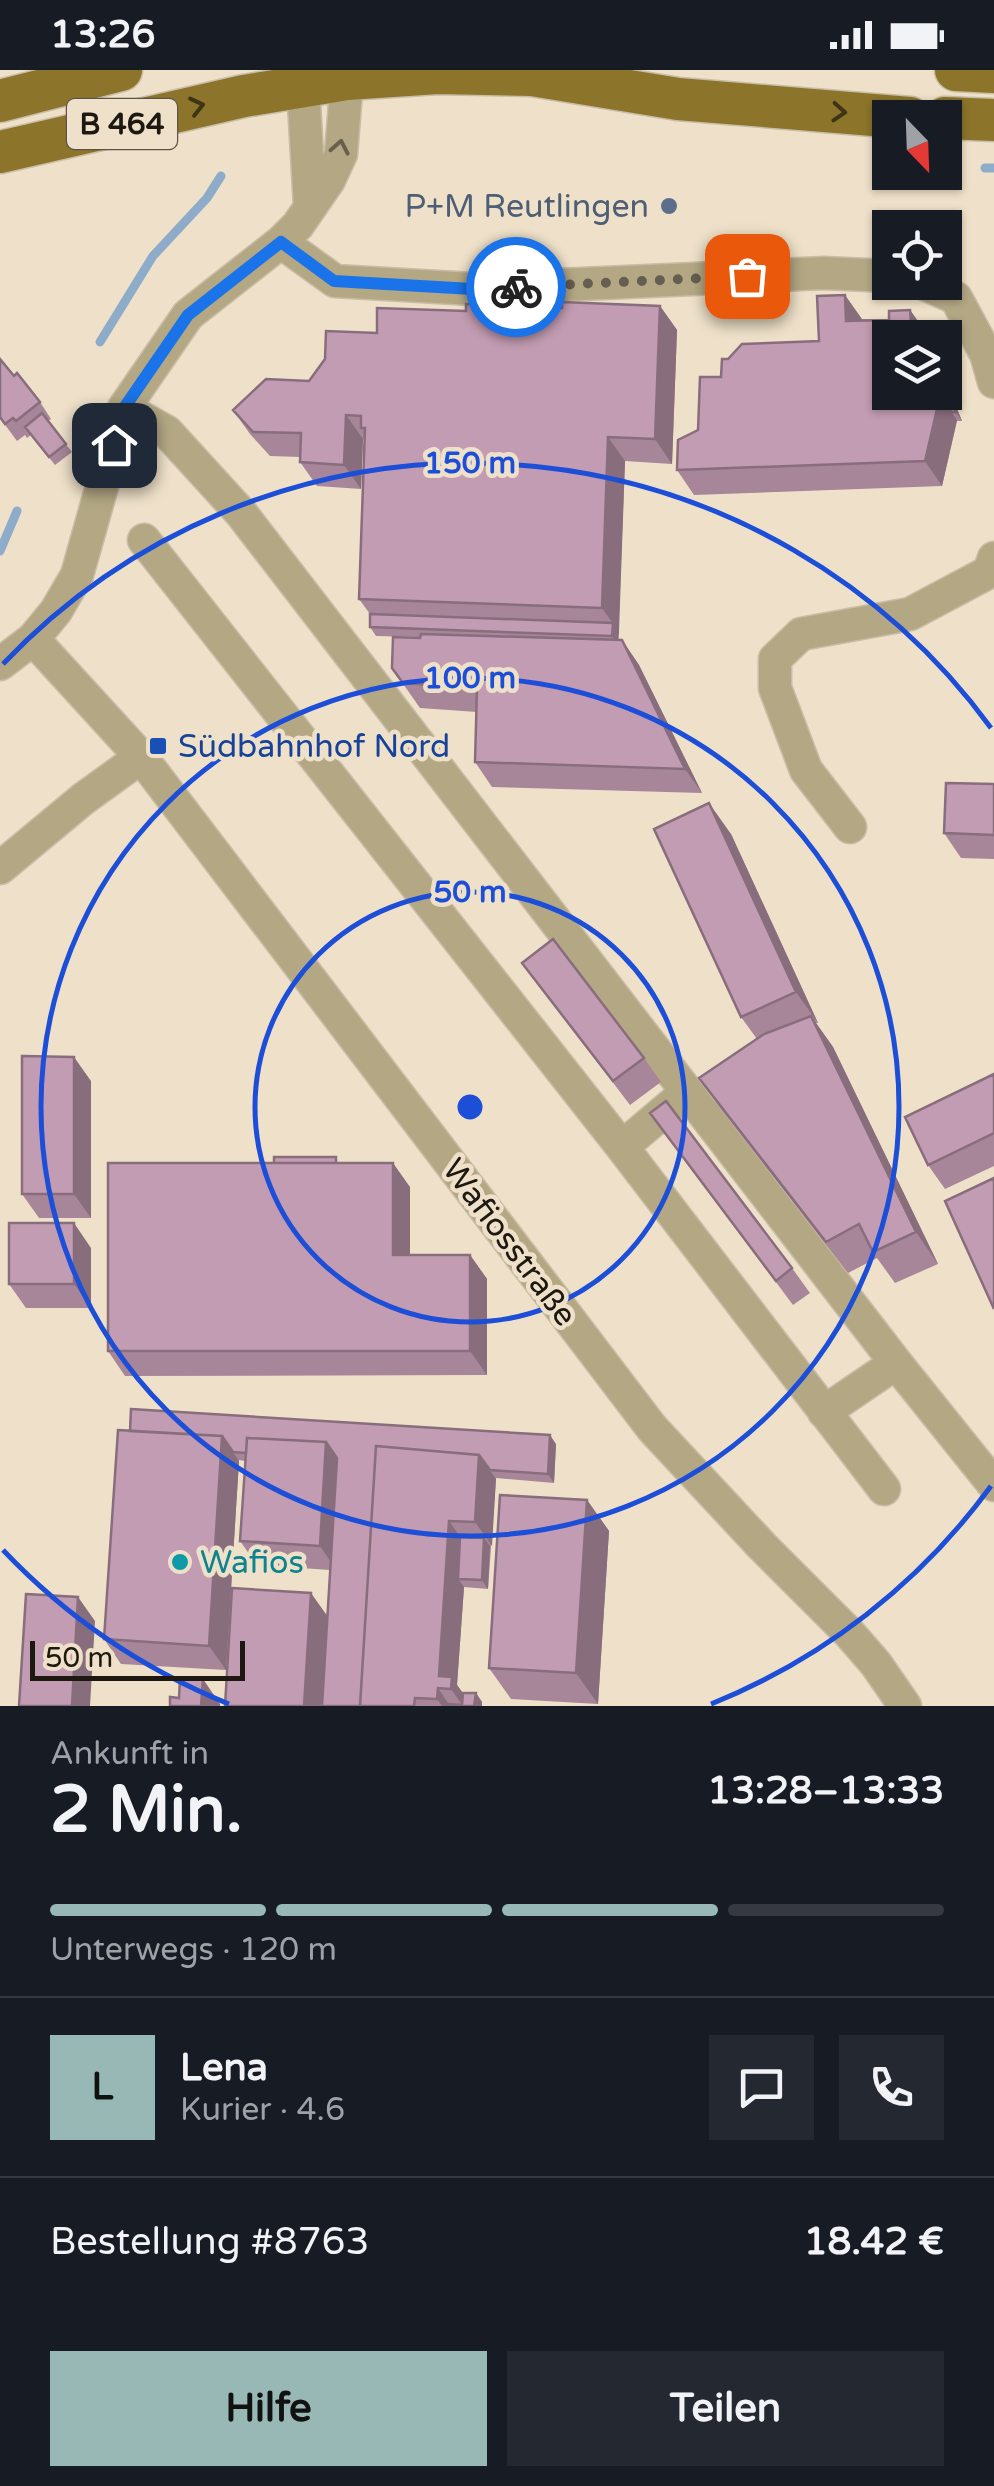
<!DOCTYPE html>
<html lang="de">
<meta charset="utf-8">
<style>
:root{--surface:#171b24;--page:#242831;--text:#f1f3f6;--muted:#9ea1a6;--line:#363941;--accent:#97b8b4}
body{margin:0;font-family:"Varela Round",sans-serif;background:var(--page);color:var(--text);height:100vh;display:flex;flex-direction:column;font-size:38px;white-space:nowrap}
*{box-sizing:border-box;margin:0}
p{font-size:32px;color:var(--muted)}
.icon{flex:none;width:55px;height:55px;fill:none;stroke:currentColor;stroke-width:2;stroke-linecap:round;stroke-linejoin:round}
.map{position:relative;height:1636px;overflow:hidden}
.sheet{display:flex;flex-direction:column;background:var(--surface);flex:1}
.sheet>*{flex:none}
.needle{width:65px;rotate:157deg}
.controls{position:absolute;left:872px;top:30px;display:grid;gap:20px}
.controls a{display:grid;place-items:center;width:90px;height:90px;border-radius:0px;background:var(--surface);box-shadow:0 2px 8px #0004;font-size:50px}
.scale{position:absolute;left:30px;bottom:25px;width:215px;box-sizing:border-box;padding-left:10px;border:5px solid #1d1810;border-top:0;font-size:28px;line-height:35px;white-space:nowrap;color:#1d1810;-webkit-text-stroke:8px #efe1c9;paint-order:stroke}
.pin{position:absolute;display:grid;place-items:center;width:85px;height:85px;color:#fff;margin:-42px;border-radius:20px;box-shadow:0 5px 15px #0006}
.courier{position:absolute;display:grid;place-items:center;width:100px;height:100px;margin:-50px;border:8px solid #1a73e8;border-radius:50%;background:#fff;color:#222;box-shadow:0 2px 12px #0007}
.head em{font-style:normal;font-weight:700}
.head div{display:flex;flex-direction:column-reverse}
.head{display:flex;align-items:center;justify-content:space-between;height:170px;padding:0 50px}
h1{font-size:65px;font-weight:700;line-height:75px}
.bar{display:grid;grid-template-columns:repeat(4,1fr);gap:15px 10px;align-content:center;height:120px;padding:0 50px}
.bar i{height:12px;border-radius:8px;background:var(--line)}
.bar .current{background:var(--accent)}
.bar p{grid-column:span 4}
.line{display:flex;align-items:center;gap:25px;padding:0 50px;border-top:2px solid var(--line)}
.line div{flex:1}
.round{display:grid;place-items:center;flex:none;width:105px;height:105px;border-radius:0px;background:var(--page)}
.action{display:flex;gap:20px;margin-top:auto;padding:20px 50px}
.action a{flex:1;height:115px;border-radius:0px;background:var(--accent);color:#111;font-size:40px;font-weight:700;line-height:115px;text-align:center}
.action a+a{background:var(--page);color:var(--text)}
.status{display:flex;justify-content:space-between;align-items:center;height:70px;padding:0 50px;background:var(--surface);direction:ltr}
.status svg{height:28px;fill:currentColor}
.map>svg:first-child{display:block}
.lines{fill:none;stroke-linecap:round;stroke-linejoin:round}
.stream{stroke:#8eacca;stroke-width:9}
.minor-casing{stroke:#c9bda8;stroke-width:35}
.major-casing{stroke:#c9bda8;stroke-width:45}
.minor{stroke:#b4a884;stroke-width:32}
.major{stroke:#8c752a;stroke-width:42}
.wall{fill:#a78699}
.shaded-wall{fill:#886d7d}
.building{fill:#c29cb2;stroke:#886d7d;stroke-width:2.5}
.oneway{stroke:#3e3418}
.oneway2{stroke:#68604a}
.done{stroke:#665e51;stroke-width:10;stroke-dasharray:0 18}
.route{stroke:#1a73e8;stroke-width:12}
.ring{fill:none;stroke:#1d4ed8;stroke-width:5}
.service-dot{fill:#5c6f8a;stroke:#efe1c9;stroke-width:4}
.transit-dot{fill:#1a4fb4;stroke:#efe1c9;stroke-width:4}
.culture-dot{fill:#0f9aa8;stroke:#efe1c9;stroke-width:4}
.labels{text-anchor:middle;stroke-width:9;stroke-linejoin:round;paint-order:stroke}
.shield{fill:#efe1c9;stroke:#5c5448;stroke-width:2.5}
.shield-label{font-size:30px;font-weight:bold;fill:#1d1810}
.service-label{font-size:32px;fill:#4e5e75;stroke:#efe1c9;text-anchor:end}
.transit-label{font-size:32px;fill:#164399;stroke:#efe1c9;text-anchor:start}
.street-label{font-size:32px;fill:#1d1810;stroke:#efe1c9}
.culture-label{font-size:32px;fill:#0d838f;stroke:#efe1c9;text-anchor:start}
.centre{fill:#1d4ed8;stroke:#efe1c9;stroke-width:5}
.ring-label{font-size:30px;text-anchor:middle;font-weight:bold;fill:#1d4ed8;stroke:#efe1c9;stroke-width:9;stroke-linejoin:round;paint-order:stroke}
</style>
<div class="status"><b>13:26</b><svg viewBox="0 0 49 12"><path d="M0 12V9h3v3zM5 12V6h3v6zM10 12V3h3v9zM15 12V0h3v12zM26 1h20v11H26zM47 4h2v5h-2z"/></svg></div>
<div class="map">
<svg width="994" height="1636" viewBox="0 0 994 1636">
<rect width="100%" height="100%" fill="#efe1c9"/>
<g class="lines">
<path class="stream" d="M985,98H994
M100,272L153,186L207,128L221,106
M0,481L17,441"/>
<defs>
<path id="minor" d="M303,16L310,137
M281,172L335,211L472,219L824,203L890,206
M920,212L956,228L986,284L994,312
M124,338L167,362L241,443L896,1293L994,1415
M144,470L622,1077L884,1419
M33,569L141,687L652,1358L762,1476L849,1563L876,1594L905,1636
M0,594L33,569L56,541L77,505L124,338L188,245L281,172L298,155L329,110L341,84L347,9
M850,757L806,700L775,618V589L801,564L910,544L989,502L994,488
M0,798L83,729L141,687
M622,1077L687,1022
M824,1342L896,1293"/>
<path id="major" d="M956,0L994,2
M0,31L121,0
M945,48L994,50
M0,82L244,26L347,9L438,3L532,5L678,29L910,48"/>
</defs>
<use href="#minor" class="minor-casing"/>
<use href="#major" class="major-casing"/>
<use href="#minor" class="minor"/>
<use href="#major" class="major"/>
</g>
<path class="wall" d="M660,236L677,260L672,394L625,391L618,570H622L639,595L702,723L492,717L475,692L477,642L420,638L392,598L420,567L376,566L370,557V544L359,529L365,370L363,369L361,419L317,416L300,392V387L270,386L250,364L233,340L309,311L377,263L466,241Z
M910,240L927,264L928,268H890L945,322V310L962,351H957L942,416L694,425L677,400L698,360L728,289L819,271L862,249L889,250Z
M0,289L14,306L40,332L51,349L48,351L72,382L55,395L31,365L27,368L25,365L17,371L0,348Z
M994,714V789L961,788L944,763Z
M731,764L818,953H816L833,977L938,1194L895,1213L877,1188L848,1203L721,1039L699,1008L757,969L741,947Z
M522,893L644,988L661,1012L630,1035Z
M994,1004V1096L945,1119L928,1095Z
M91,1011V1148H39L22,1124Z
M650,1043L792,1198L810,1223L793,1235Z
M274,1093H340L410,1117V1185H470L487,1209V1305L125,1306L108,1281Z
M91,1178V1238H26L9,1214Z
M118,1360L556,1374L554,1413L496,1408L488,1519L464,1517L457,1615L463,1623H476L482,1632V1636H225L327,1546L330,1500L257,1495L240,1471L245,1391L239,1390L226,1600L121,1594L104,1569Z
M587,1430L609,1461L598,1634L511,1629L489,1598Z"/>
<path class="shaded-wall" d="M845,225L862,249L863,275L846,251Z
M660,236L677,260L672,394L655,369Z
M910,240L927,264L928,268H922L911,252Z
M945,310L962,351L956,342L945,316Z
M913,322H930V343L913,327Z
M940,326L957,350L942,416L925,391Z
M346,345L363,369L361,419L344,395Z
M608,367L625,391L619,562L602,538Z
M613,553L619,562L618,575L612,566Z
M622,570L639,595L702,723L685,699Z
M709,733L731,764L818,953L796,922Z
M811,946L833,977L938,1194L916,1162Z
M74,987L91,1011V1148L74,1124Z
M393,1093L410,1117V1209L393,1185Z
M74,1153L91,1178V1238L74,1214Z
M470,1185L487,1209V1305L470,1281Z
M550,1365L556,1374L554,1413L548,1404Z
M222,1366L239,1391L226,1600L209,1576Z
M326,1372L343,1397L337,1501L320,1476Z
M479,1385L496,1409L492,1476L475,1452Z
M587,1430L609,1461L598,1634L576,1603Z
M449,1451L466,1475L458,1509L464,1517L457,1615L469,1632L463,1636L451,1619L439,1606Z
M484,1468L490,1476L488,1519L482,1510Z
M311,1523L333,1554L328,1636H304Z
M78,1527L95,1551L90,1636H72Z
M203,1609L220,1634V1636H201Z
M438,1618L450,1636H442L437,1629Z
M476,1623L482,1632V1636H474Z"/>
<path class="building" d="M845,225L846,251L889,250V241L910,240L911,252L903,259L912,268H890V322H913V327L940,326L925,391L677,400L678,370L698,360L700,307H721L722,289H728L742,274L819,271L817,226Z
M562,232L660,236L655,369L608,367L602,538L359,529L365,358H361V346L346,345L344,395L329,394L300,392L301,363L253,362L233,340L266,309L309,311L325,289L326,261L377,263V238L466,241V234L562,238Z
M0,289L14,306L17,303L40,332L16,351L13,348L5,354L0,347Z
M945,316L956,342H952L940,326L924,327V322H945Z
M42,343L66,374L49,387L25,357Z
M370,544L613,553L612,566L370,557Z
M421,564L622,570L685,699L475,692L477,618L403,613L392,598L393,567L420,568Z
M946,713L994,714V765L944,763Z
M709,733L796,922L741,947L654,759Z
M553,869L644,988L613,1011L522,893Z
M811,946L916,1162L873,1182L859,1154L826,1172L699,1008L764,964Z
M22,986L74,987V1124H22Z
M994,1004V1063L928,1095L905,1047Z
M666,1031L792,1198L776,1211L650,1043Z
M274,1087H336V1093H274Z
M108,1093H393V1185H470V1281H108Z
M994,1108V1239L945,1131Z
M9,1153H74V1214H9Z
M131,1339L550,1365L548,1404L490,1400L479,1385L376,1376L360,1636H322L337,1388L326,1372L247,1368L246,1383L233,1382L222,1366L130,1361Z
M118,1360L222,1366L209,1576L104,1569Z
M247,1368L326,1372L320,1476L240,1471Z
M376,1376L479,1385L475,1452L449,1451L439,1606L452,1607L451,1619L438,1618L437,1629L415,1628L414,1636H360Z
M500,1425L587,1430L576,1603L489,1598Z
M460,1467L484,1468L482,1510L458,1509Z
M232,1518L311,1523L304,1636H225Z
M26,1524L78,1527L72,1636H19Z
M180,1608L203,1609L201,1636H170V1627L179,1628Z
M463,1623H476L474,1636H449V1634L462,1635Z"/>
<defs><path id="oneway-chevron" d="M-2-3.5L2.5 0L-2 3.5" fill="none" stroke-width="1.6" stroke-linecap="round" stroke-linejoin="round" transform="scale(2.5)"/></defs>
<g class="oneway">
<use href="#oneway-chevron" transform="translate(197 36) rotate(-13)"/>
<use href="#oneway-chevron" transform="translate(839 42) rotate(4)"/>
</g>
<use class="oneway2" href="#oneway-chevron" transform="translate(340 77) rotate(-79)"/>
<g class="lines">
<path class="done" d="M516,217L747,206"/>
<path class="route" d="M114,375L124,338L188,245L281,172L334,211L472,219L516,217"/>
</g>
<g class="ring">
<circle cx="470" cy="1037" r="215"/>
<circle cx="470" cy="1037" r="429"/>
<path d="M991 1416A644 644 0 0 1 711 1634M229 1634A644 644 0 0 1 3 1480M3 594A644 644 0 0 1 991 658"/>
</g>
<circle class="service-dot" cx="669" cy="136" r="10"/>
<rect class="transit-dot" x="148" y="666" width="20" height="20" rx="5"/>
<circle class="culture-dot" cx="180" cy="1492" r="10"/>
<g class="labels">
<rect class="shield" x="67" y="29" width="110" height="50" rx="8"/>
<g class="shield-label">
<text x="122" y="64">B 464</text>
</g>
<g class="service-label">
<text x="649" y="147">P+M Reutlingen</text>
</g>
<g class="transit-label">
<text x="178" y="687">Südbahnhof Nord</text>
</g>
<g class="street-label">
<text transform="translate(510 1172) rotate(53)" y="11">Wafiosstraße</text>
</g>
<g class="culture-label">
<text x="200" y="1503">Wafios</text>
</g>
</g>
<circle cx="470" cy="1037" r="15" class="centre"/>
<g class="ring-label">
<text x="470" y="403">150 m</text>
<text x="470" y="618">100 m</text>
<text x="470" y="832">50 m</text>
</g>
</svg>
<div class="controls">
<a><svg class="needle" viewBox="-14 -14 28 28"><path d="M0-13l5 13h-10z" fill="#e53935"/><path d="M0 13l5-13h-10z" fill="#9ea1a6"/></svg></a>
<a><svg class="icon" aria-label="locate" viewBox="0 0 24 24"><circle cx="12" cy="12" r="6"/><path d="M12 2v4M12 18v4M2 12h4M18 12h4"/></svg></a>
<a><svg class="icon" aria-label="layers" viewBox="0 0 24 24"><path d="M12 4l9 5-9 5-9-5zM3 14l9 5 9-5"/></svg></a>
</div>
<div class="scale">50 m</div>
<div class="pin" style="left:747px;top:206px;background:#ea580c"><svg class="icon" aria-label="bag" viewBox="0 0 24 24"><path d="M5 8h14l-1 12H6zM9 8a3 3 0 0 1 6 0"/></svg></div>
<div class="pin" style="left:114px;top:375px;background:#1f2937"><svg class="icon" aria-label="home" viewBox="0 0 24 24"><path d="M3 11l9-7 9 7M6 9v11h12V9"/></svg></div>
<div class="courier" style="left:516px;top:217px"><svg class="icon" aria-label="bike" viewBox="0 0 24 24"><circle cx="6" cy="16" r="4"/><circle cx="18" cy="16" r="4"/><path d="M6 16l4-8h5l3 8M10 8l3 8H6M13 5h3"/></svg></div>
</div>
<section class="sheet">
<div class="head"><div><h1>2 Min.</h1><p>Ankunft in</p></div><em>13:28–13:33</em></div>
<div class="bar"><i class="current"></i><i class="current"></i><i class="current"></i><i></i><p>Unterwegs · 120 m</p></div>
<div class="line" style="height:180px"><b class="round" style="background:var(--accent);color:#111">L</b><div><b>Lena</b><p>Kurier · 4.6</p></div><a class="round"><svg class="icon" aria-label="chat" viewBox="0 0 24 24"><path d="M4 5h16v11H9l-5 4z"/></svg></a><a class="round"><svg class="icon" aria-label="phone" viewBox="0 0 24 24"><path d="M5 4h4l2 5-3 2q2 4 5 5l2-3 5 2v4C11 20 4 13 5 4z"/></svg></a></div>
<div class="line" style="height:130px"><div>Bestellung #8763</div><b>18.42 €</b></div>
<div class="action"><a>Hilfe</a><a>Teilen</a></div>
</section>
